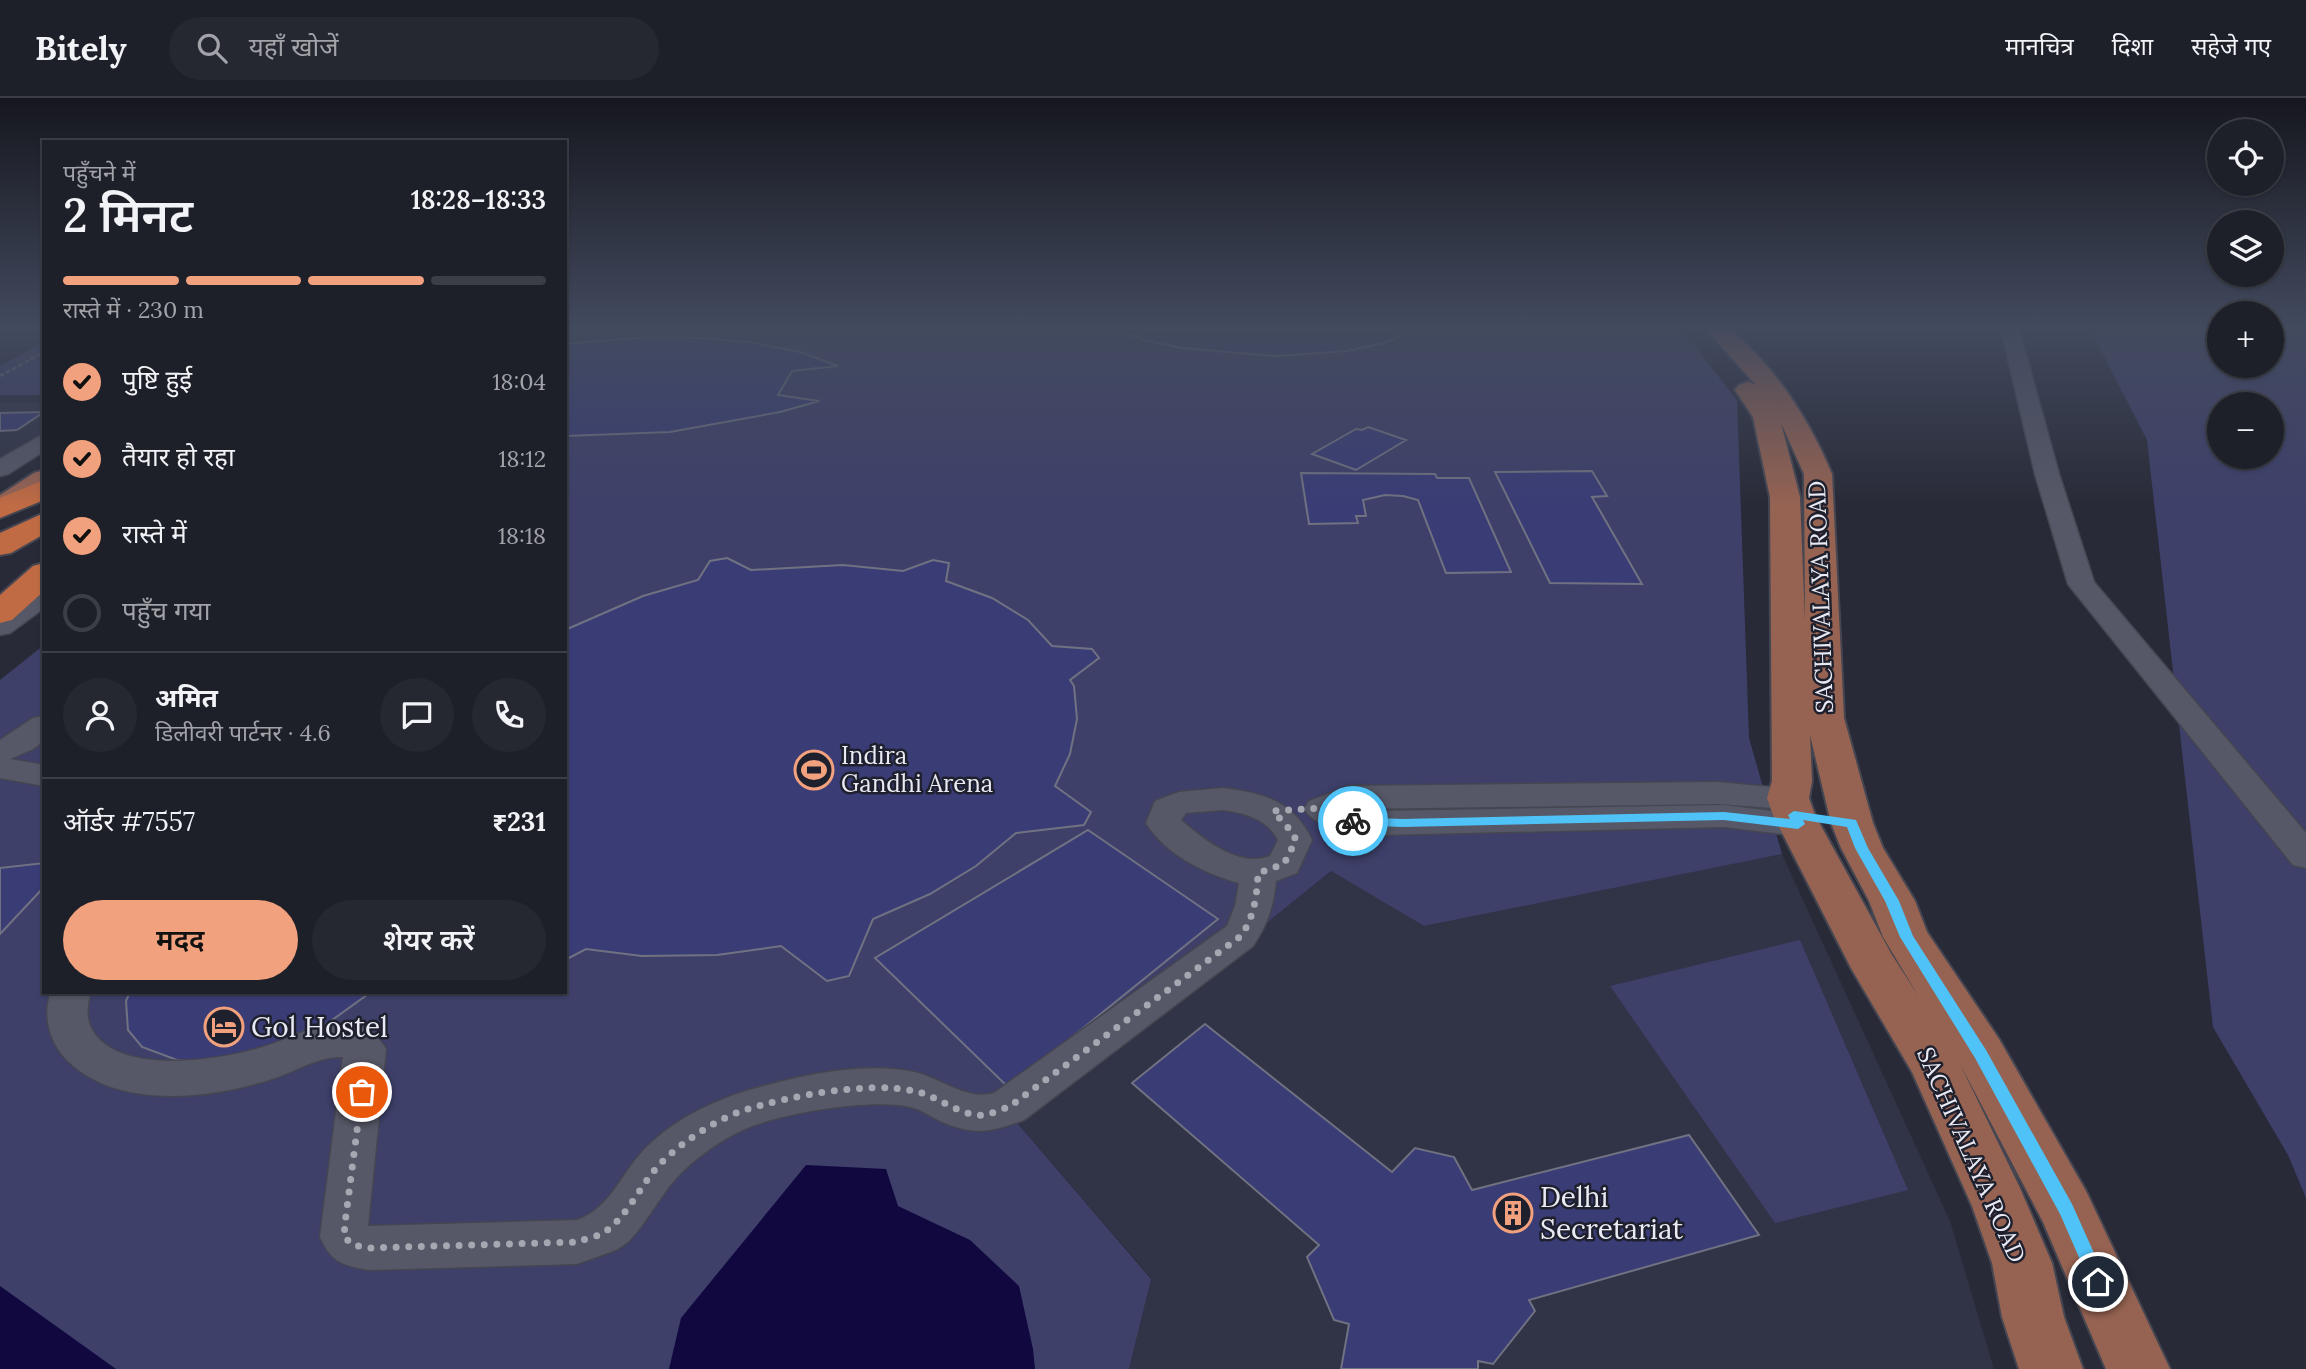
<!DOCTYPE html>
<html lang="hi">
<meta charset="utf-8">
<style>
:root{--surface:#1e2029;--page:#262831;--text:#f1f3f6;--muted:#a1a3a8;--line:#3c3e46;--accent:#f1a17d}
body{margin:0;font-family:Lora,"Noto Sans Devanagari",serif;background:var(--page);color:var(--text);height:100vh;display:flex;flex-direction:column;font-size:26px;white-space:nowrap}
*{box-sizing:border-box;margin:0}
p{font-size:23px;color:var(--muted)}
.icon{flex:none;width:38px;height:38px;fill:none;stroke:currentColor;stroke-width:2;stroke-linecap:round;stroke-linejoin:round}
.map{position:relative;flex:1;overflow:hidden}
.sheet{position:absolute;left:42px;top:42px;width:525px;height:854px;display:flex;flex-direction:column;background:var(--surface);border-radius:0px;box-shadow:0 2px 5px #0004,0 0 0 2px var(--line)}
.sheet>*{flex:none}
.fabs{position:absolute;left:2207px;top:21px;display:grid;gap:14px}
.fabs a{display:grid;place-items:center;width:77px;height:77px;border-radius:50%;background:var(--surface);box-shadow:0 2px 5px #0004,0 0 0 2px var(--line);font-size:35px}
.pin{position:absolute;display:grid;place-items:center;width:60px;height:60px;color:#fff;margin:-30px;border:4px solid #fff;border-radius:50%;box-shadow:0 2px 7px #0007}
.courier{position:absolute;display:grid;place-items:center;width:70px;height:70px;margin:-35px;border:5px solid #4fc3f7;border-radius:50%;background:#fff;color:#222;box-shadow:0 2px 9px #0007}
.summary em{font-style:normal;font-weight:600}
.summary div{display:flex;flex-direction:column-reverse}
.summary{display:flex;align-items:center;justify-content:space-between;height:119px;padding:0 21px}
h1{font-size:46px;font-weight:600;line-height:52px}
.bar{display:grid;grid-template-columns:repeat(4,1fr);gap:10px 7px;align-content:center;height:84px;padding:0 21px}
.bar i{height:9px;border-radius:5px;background:var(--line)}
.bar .active{background:var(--accent)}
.bar p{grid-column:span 4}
.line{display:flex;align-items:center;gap:18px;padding:0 21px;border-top:2px solid var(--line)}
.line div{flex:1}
.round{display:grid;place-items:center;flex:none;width:74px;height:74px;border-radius:37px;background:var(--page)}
ol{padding:0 21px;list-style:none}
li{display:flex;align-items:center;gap:21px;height:77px}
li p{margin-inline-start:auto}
li .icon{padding:7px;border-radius:50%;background:var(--accent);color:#111;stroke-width:4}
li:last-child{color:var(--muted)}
li i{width:38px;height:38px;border:4px solid var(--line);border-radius:50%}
.primary-button{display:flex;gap:14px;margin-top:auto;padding:14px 21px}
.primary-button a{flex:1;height:80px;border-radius:42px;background:var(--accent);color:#111;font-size:28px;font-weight:600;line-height:80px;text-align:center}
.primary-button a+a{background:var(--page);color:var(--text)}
header{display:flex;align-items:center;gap:42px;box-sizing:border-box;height:98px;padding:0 35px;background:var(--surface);border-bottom:2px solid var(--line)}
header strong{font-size:33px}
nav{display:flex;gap:38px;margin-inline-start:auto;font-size:24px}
.search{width:490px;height:63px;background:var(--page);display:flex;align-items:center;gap:18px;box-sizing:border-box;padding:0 24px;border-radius:38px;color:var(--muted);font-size:26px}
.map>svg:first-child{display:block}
.built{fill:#313346}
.green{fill:#3e406a;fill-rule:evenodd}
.water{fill:#10083f}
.building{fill:#3a3c76;stroke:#707282;stroke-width:2}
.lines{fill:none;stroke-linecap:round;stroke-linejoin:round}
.minor-casing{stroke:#454651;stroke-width:3}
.major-casing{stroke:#454651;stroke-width:4}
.highway-casing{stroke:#454651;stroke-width:4}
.path{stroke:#72737f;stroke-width:2.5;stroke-dasharray:4.5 2.5;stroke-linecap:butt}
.minor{fill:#565867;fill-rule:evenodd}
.major{fill:#966352;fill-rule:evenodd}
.highway{fill:#c06b44;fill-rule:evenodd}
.route{fill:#4fc3f7}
.done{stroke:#a5a7b1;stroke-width:7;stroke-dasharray:0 12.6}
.labels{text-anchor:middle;stroke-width:5;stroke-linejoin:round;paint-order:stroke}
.street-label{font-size:24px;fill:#e9eaf3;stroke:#1f202d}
.poi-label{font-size:24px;fill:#e9eaf3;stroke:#1f202d;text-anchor:start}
.near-poi-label{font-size:28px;fill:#e9eaf3;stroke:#1f202d;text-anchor:start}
</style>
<header>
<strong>Bitely</strong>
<div class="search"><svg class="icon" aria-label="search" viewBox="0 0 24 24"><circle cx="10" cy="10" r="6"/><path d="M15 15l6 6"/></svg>यहाँ खोजें</div>
<nav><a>मानचित्र</a><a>दिशा</a><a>सहेजे गए</a></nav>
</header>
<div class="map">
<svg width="2306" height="1271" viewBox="0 0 2306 1271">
<rect width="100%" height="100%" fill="#282a37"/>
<path class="built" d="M0,305H44V343L0,368Z
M1782,756L1950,1123L1994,1271H1478V1263L1493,1266L1535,1213L1529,1202L1759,1136L1689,1037L1472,1092L1454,1059L1415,1050L1392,1074L1205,926L1132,985L1319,1147L1308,1160L1334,1222L1349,1226L1341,1271H1129L1151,1180L1018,1026L1331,773L1424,828Z"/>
<path class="green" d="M565,231H1681L1737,302L1749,640L1782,756L1424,828L1331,773L1018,1026L1151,1181L1129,1271H0V582L44,547V894H565Z
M2090,231H2219V268H2272V231H2306V1100L2288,1057L2213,929L2147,342ZM2219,306H2272V359H2219Z
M44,244V297H0V268Z
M1800,842L1908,1092L1775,1125L1610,888Z"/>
<path class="water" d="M806,1067L886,1071L898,1108L970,1142L1019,1188L1033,1251L1035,1271H669L681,1220Z
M0,1188L116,1271H0Z"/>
<path class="building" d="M1116,231H1417L1384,245L1347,253L1275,258L1182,250L1144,242Z
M647,239L704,240L755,245L800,254L838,268L792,273L778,297L819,303L780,314L670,334L565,338V246Z
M44,314L17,332L0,333V315Z
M1368,329L1406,342L1356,372L1312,356L1356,331L1362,332Z
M1592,373L1607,398L1592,399L1642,486L1550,485L1495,374Z
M1301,375L1435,376L1437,380H1469L1511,474L1446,475L1418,402L1403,398L1385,397L1363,402L1366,418H1356L1358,425L1309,426Z
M727,460L751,472L843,467L903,473L933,462L949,465L946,483L992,500L1028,522L1052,548L1092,551L1099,560L1070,582L1074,588L1077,621L1070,656L1055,688L1091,714L1084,727L1016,735L976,768L930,796L873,821L849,878L827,883L781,848L717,857L642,858L586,851L565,862V532L643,498L698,482L710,463Z
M1088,732L1218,821L1009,990L875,860Z
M44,765V789L0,836V770Z
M130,894H371L328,925L277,949L224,963L177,962L142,949L128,932L126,903Z
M1205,926L1392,1074L1415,1050L1454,1059L1472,1092L1689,1037L1759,1137L1529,1202L1535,1213L1493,1266L1478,1263V1271H1341L1349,1226L1334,1222L1307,1159L1319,1147L1132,985Z"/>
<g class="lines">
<defs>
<path id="minor" d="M619,231H703L694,237H628Z
M2001,231H2019L2059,376L2094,484L2306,735V770L2293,767L2068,486L2035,376Z
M44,336V353L8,376L0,378V361Z
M44,489V510L10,535L0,537V516L34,491Z
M44,618V643L33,651L10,661L44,667V688L0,680V642L33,620Z
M1718,684L1800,692L1805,700L1800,708L1788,711L1718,706L1352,711L1380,713L1724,707L1811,718L1816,726L1811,734L1799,738L1724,729L1380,737C1356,735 1318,733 1304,711L1309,703L1350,688Z
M1223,690C1264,695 1293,703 1312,742L1297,775L1276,783C1274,808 1267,827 1253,848L1024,1022C990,1034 977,1038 942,1024C933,1020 924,1013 914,1010C875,999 782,1015 745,1031C722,1041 701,1056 683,1073C661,1094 649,1123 628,1144L616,1152L577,1166L368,1172C342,1167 331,1164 320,1139L343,959C318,958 295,974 272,981C211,1001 118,1012 68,963C50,946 42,918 51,894H91C85,913 86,929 101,943C136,975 224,962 266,948C289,941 312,927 337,925C357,924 377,934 386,951L368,1128L577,1122C609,1111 621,1077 642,1054C670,1024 708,1005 746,993C797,978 861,963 914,974C941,980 966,1003 994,995L1227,828L1235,808L1239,785C1205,776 1165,756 1146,725L1155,703L1179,694ZM1223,712C1245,715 1267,721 1278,742L1270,758C1239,770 1204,742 1181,722L1186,715Z"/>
<path id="major" d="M1706,231H1730C1776,270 1809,321 1832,376L1844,620L1873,725L1883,750L1915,803L1927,834L1999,941L2086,1093L2170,1271H2106L2043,1124L1960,966L2020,1090L2052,1165L2064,1219L2083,1271H2019L2002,1219L1992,1165L1972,1108L1912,974L1851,870L1773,717L1767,700L1772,683L1770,399L1753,319L1735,292L1739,287L1748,284L1756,287ZM1781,325L1804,376L1805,524L1800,399ZM1810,637L1831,725L1841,750L1869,803L1883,839L1919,899L1892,857L1815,717L1809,700L1812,683Z
M44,372V394L15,413L0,415V397L34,375Z"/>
<path id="highway" d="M44,382V402L0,420V400Z
M44,415V436L11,455L0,457V435Z
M44,465V493L12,522L0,525V497L33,468Z"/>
</defs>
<use href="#minor" class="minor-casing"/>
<use href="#major" class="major-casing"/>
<use href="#highway" class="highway-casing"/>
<path class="path" d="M0,278L44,254"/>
<use href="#minor" class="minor"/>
<use href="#major" class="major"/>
<use href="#highway" class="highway"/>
</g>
<linearGradient id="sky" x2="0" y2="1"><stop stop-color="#16171e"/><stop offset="0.56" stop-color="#424a5e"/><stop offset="1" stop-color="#424a5e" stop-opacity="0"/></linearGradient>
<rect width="2306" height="409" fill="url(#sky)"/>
<path class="route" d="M1794,713L1856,722L1868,750L1899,803L1913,838L1986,952L2072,1106L2107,1184L2104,1189L2098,1192L2092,1189L2060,1116L1975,960L1900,839L1885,803L1855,750L1847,729L1803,722L1805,726L1798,731L1724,722L1402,729L1353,727L1347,723L1353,719L1402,721L1724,714L1790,721L1788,717Z"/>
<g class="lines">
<path class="done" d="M362,994L345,1125L344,1139L353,1147L368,1150L577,1144C585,1141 595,1139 603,1135C627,1120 640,1087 660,1066C682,1044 716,1021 745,1012C789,998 869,983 914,993C937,997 960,1019 984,1017C992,1016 1001,1011 1009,1009L1241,838C1254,819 1257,798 1258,775L1284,766L1296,742L1292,734L1273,713L1321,710L1353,723"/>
</g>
<defs>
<symbol id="stadium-ring" viewBox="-11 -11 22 22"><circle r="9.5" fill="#1f202d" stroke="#f1a17d" stroke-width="1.5"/><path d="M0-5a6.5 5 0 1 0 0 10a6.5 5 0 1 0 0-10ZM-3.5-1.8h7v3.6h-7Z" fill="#f1a17d"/></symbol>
<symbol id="hotel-ring" viewBox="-11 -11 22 22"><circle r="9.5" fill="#1f202d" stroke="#f1a17d" stroke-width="1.5"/><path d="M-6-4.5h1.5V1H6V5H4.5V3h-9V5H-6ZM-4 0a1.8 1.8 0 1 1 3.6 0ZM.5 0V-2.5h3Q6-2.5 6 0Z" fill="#f1a17d"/></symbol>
<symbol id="building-ring" viewBox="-11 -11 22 22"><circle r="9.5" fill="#1f202d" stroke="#f1a17d" stroke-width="1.5"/><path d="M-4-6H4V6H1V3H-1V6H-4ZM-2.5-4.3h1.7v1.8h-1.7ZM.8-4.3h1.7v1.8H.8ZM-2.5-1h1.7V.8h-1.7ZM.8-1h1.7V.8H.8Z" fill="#f1a17d"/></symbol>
</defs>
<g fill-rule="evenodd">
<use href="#stadium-ring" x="792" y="650" width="44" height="44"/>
<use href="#hotel-ring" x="202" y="907" width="44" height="44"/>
<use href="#building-ring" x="1491" y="1093" width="44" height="44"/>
</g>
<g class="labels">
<g class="street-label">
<text transform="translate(1821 499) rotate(-92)" y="8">SACHIVALAYA ROAD</text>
<text transform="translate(1971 1057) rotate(66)" y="8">SACHIVALAYA ROAD</text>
</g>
<g class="poi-label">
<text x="841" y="666">Indira<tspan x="841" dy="28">Gandhi Arena</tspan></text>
</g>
<g class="near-poi-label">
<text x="251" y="939">Gol Hostel</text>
<text x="1540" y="1109">Delhi<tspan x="1540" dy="32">Secretariat</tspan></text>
</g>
</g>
</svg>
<div class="fabs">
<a><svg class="icon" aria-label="locate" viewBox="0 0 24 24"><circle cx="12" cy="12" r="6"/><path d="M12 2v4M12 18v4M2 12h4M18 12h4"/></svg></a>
<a><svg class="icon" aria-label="layers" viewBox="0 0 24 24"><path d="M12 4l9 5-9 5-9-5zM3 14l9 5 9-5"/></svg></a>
<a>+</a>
<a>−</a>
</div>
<div class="pin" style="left:362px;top:994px;background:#ea580c"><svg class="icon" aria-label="bag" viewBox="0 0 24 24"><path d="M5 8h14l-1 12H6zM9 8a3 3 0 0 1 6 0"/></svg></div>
<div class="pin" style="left:2098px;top:1184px;background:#1f2937"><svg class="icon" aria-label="home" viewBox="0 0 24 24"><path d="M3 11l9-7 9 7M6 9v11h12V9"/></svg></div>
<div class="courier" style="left:1353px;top:723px"><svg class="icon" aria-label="bike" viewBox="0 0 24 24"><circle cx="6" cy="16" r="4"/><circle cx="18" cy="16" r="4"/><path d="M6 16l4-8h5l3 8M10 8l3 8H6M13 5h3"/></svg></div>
<section class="sheet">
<div class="summary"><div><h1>2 मिनट</h1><p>पहुँचने में</p></div><em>18:28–18:33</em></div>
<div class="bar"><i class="active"></i><i class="active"></i><i class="active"></i><i></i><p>रास्ते में · 230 m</p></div>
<ol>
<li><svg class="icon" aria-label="check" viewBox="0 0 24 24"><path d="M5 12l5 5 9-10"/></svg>पुष्टि हुई<p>18:04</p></li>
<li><svg class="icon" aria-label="check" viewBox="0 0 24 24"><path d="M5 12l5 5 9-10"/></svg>तैयार हो रहा<p>18:12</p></li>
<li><svg class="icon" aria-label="check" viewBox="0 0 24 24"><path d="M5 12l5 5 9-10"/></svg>रास्ते में<p>18:18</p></li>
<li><i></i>पहुँच गया</li>
</ol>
<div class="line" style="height:126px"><a class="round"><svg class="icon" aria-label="person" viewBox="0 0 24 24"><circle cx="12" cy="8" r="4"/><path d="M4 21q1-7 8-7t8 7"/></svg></a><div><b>अमित</b><p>डिलीवरी पार्टनर · 4.6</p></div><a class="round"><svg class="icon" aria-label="chat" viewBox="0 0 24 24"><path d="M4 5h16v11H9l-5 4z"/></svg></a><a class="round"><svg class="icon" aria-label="phone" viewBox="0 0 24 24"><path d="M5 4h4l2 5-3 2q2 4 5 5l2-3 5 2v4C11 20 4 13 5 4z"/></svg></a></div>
<div class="line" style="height:91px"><div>ऑर्डर #7557</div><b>₹231</b></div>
<div class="primary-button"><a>मदद</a><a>शेयर करें</a></div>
</section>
</div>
